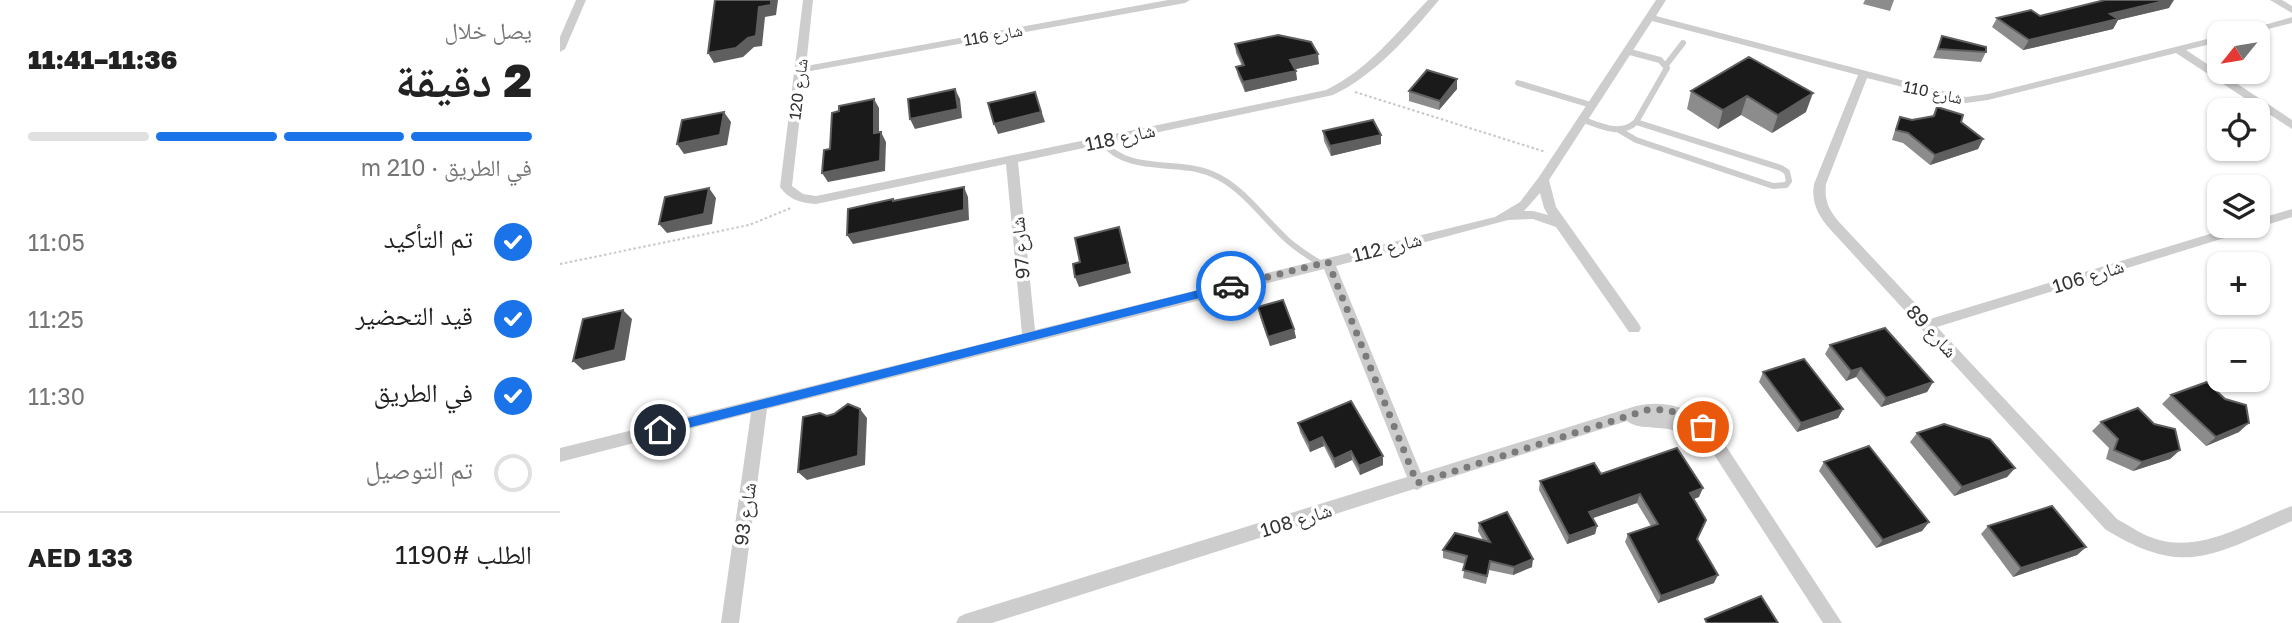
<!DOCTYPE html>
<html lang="ar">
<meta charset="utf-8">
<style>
:root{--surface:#fff;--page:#f2f2f2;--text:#222;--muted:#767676;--line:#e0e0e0;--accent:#1a73e8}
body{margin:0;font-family:"Golos Text","Noto Naskh Arabic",sans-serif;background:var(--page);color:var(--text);direction:rtl;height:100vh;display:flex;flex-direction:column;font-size:26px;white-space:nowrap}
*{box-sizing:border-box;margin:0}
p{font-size:23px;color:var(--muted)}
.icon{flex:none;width:38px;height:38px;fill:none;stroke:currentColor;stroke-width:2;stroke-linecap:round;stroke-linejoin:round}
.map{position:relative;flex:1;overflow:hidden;direction:ltr}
.side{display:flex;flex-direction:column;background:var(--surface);width:560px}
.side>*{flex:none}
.needle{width:46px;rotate:240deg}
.tools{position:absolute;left:1647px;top:21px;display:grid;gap:14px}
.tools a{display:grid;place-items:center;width:63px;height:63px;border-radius:14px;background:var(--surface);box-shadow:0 2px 5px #0004;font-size:35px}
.pin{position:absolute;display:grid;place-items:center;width:60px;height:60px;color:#fff;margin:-30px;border:4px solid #fff;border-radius:50%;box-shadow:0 2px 7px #0007}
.courier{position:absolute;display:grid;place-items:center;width:70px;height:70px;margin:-35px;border:5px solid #1a73e8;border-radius:50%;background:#fff;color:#222;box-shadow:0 2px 9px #0007}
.headline em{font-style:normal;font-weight:800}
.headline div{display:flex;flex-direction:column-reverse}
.headline{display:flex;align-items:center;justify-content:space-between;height:119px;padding:0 28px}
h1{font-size:46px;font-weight:800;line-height:52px}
.bar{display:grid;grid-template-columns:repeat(4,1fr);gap:10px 7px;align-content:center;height:84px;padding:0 28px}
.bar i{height:9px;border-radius:5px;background:var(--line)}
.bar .on{background:var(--accent)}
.bar p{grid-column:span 4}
.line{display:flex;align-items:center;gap:18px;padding:0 28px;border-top:2px solid var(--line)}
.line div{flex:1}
ol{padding:0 28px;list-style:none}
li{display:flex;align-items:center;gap:21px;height:77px}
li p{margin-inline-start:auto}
li .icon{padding:7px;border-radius:50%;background:var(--accent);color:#fff;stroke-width:4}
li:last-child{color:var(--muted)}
li i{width:38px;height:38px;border:4px solid var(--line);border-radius:50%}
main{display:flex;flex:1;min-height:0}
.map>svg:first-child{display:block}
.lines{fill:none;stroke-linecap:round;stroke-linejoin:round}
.path{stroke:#c7c7c7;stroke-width:2;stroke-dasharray:2.5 2.5;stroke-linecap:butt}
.lane{stroke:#cdcdcd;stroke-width:6}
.street{fill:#cdcdcd;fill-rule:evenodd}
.wall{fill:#8c8c8c}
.shaded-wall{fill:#5f5f5f}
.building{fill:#1a1a1a;stroke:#5f5f5f;stroke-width:2}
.route{fill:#1a73e8}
.done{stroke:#7a7a7a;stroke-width:7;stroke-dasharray:0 12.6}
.labels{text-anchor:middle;stroke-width:7;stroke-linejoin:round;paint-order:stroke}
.far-street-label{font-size:16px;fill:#333;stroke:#fff}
.street-label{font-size:19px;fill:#333;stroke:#fff}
</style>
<main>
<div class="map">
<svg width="1732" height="623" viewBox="0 0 1732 623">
<rect width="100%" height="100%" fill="#fff"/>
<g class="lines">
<path class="path" d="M795,92L986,152
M0,264L189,225L231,208"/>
<path class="lane" d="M1106,65L1123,43
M958,83L1031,105
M1021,119C1039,125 1060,137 1076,122L1107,68L1100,60L1066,51
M1059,130L1076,140L1213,186L1226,185L1229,181L1227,172L1221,168L1076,122
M541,141C571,176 614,158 652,174C681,186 700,214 722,235C733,247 747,255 761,264"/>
<path class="street" d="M16,0H26L5,49L0,52V37Z
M243,0H253L246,66L608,0H630L625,3L245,72L232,186L243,194L256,196L766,90C808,70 836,33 868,0H879C849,36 815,75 773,95L458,162L475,330L935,217L960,202L979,177L1096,0H1106L1096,16L1406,97L1428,94L1659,36V42L1626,50L1732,120V129L1616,53L1428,100L1406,103L1307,78L1266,184C1264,200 1269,210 1279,222L1370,319L1676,226H1698V219L1732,209V217L1377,327L1557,519C1570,526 1582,535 1596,539C1642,554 1690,521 1732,506V521C1654,554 1625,579 1545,529L1269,228C1258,215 1251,202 1254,184L1298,75L1092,21L989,180L996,207L1079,324L1081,328L1079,332H1069L996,227L973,219L948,220L776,266L861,473L1076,406C1107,399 1134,408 1156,431L1282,623H1263L1153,453C1138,451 1127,435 1112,430C1098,426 1078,430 1067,421L864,486L857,490L854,489L432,623H396L399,617L405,614L847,477L764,269L207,409L179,623H161L191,413L0,462V448L462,334L446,164L256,204C241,203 229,200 220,187ZM980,193L984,208L988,215L973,211H964Z
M1710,0H1722L1732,6V13Z
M1732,17V23L1692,33H1676Z"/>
</g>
<path class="wall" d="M1305,0H1334L1330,11L1303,4Z
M1609,8L1558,20L1553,29L1463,50L1432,27L1437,18Z
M1382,36L1426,52L1421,62L1373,58Z
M675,44L759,64L735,69L737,80L685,92L678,76L676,67L682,66L676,53Z
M1189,57L1246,112L1212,133L1181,115L1158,129L1127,109L1131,91Z
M897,89L879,110L849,101V91Z
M1377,107L1401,122L1423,139L1418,149L1370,165L1343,143L1332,140L1336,127L1340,117L1352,120L1372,117Z
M763,131L821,135V144L771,156L764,141Z
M698,307L734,329L736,338L710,346L700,317Z
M1270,345L1373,382L1367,392L1321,407L1296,377L1286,381L1265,354Z
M1203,372L1283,409L1278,418L1237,432L1199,382Z
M1611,395L1679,432L1646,446L1602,404Z
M1541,422L1594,424L1620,450L1610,459L1573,471L1546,459L1549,448L1532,431Z
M738,423L823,465L800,475L792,460L775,468L764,446L750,452L740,432Z
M1357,433L1455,468L1447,477L1394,496L1350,442Z
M1264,462L1369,522L1362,531L1316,548L1259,471Z
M1041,474L1139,497L1133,499L1137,539L1154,583L1098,603L1065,542L1068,534L1091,526L1077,503L1033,518L1037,526L1035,534L1007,544L979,490L980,481Z
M919,523L972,567L953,575L929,570L926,584L903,578L905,564L883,558V550L923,540L918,531Z
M1428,526L1526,547L1517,555L1453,577L1421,534Z"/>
<path class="shaded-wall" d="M211,0H218L216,15L205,17L202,46L194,47L183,57L154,63L148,53L188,38L199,7Z
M1608,0H1614L1609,8L1558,20L1553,29L1463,50L1469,40L1550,14Z
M758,54L759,64L732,70L730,60Z
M736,71L737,80L685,92L683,82Z
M897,79V89L879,110L880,101Z
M395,89L400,99L402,118L355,129L350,119Z
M475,92L485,122L438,134L434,124Z
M1253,93L1246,112L1212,133L1218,115Z
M1187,96L1181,115L1158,129L1163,110Z
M314,99L319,108V143L314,133Z
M164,112L171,122L167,145L124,154L117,144Z
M321,132L326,142L325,171L268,182L262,173Z
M821,135V144L771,156L770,146Z
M1423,139L1418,149L1370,165L1375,155Z
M404,187L408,197L409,220L293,244L287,235Z
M149,188L156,198L152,224L107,233L99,224Z
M559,227L571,273L519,287L515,277Z
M63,310L72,319L65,360L23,370L13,361Z
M734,329L736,338L710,346L708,337Z
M1301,368L1296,377L1286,381L1291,371Z
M1373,382L1367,392L1321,407L1326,398Z
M300,409L307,418L305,465L247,480L238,472Z
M1283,409L1278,418L1237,432L1241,423Z
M1689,423L1679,432L1646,446L1656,437Z
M762,437L764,446L750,452L749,443Z
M1620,450L1610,459L1573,471L1582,462Z
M791,451L792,460L775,468L774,459Z
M823,456V465L800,475L799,466Z
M1455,468L1447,477L1394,496L1402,487Z
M1143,488L1139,497L1126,502L1130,493Z
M1080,494L1077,503L1027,520L1029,512Z
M1369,522L1362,531L1316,548L1323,540Z
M1037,526L1035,534L1007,544L1009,536Z
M1526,547L1517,555L1453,577L1461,568Z
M973,559L972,567L953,575L954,567Z
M1158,575L1154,583L1098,603L1101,596Z"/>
<path class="building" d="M155,0H211V5L199,7L196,36L188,38L176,48L148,53Z
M1545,0H1608L1550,14L1558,19L1469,40L1437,18L1471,10L1480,16Z
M718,35L751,42L758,54L730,60L736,71L683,82L676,67L684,65L675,44Z
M1382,36L1426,47V52L1378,49Z
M1189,57L1253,93L1218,115L1187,96L1163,110L1131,91Z
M867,70L897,79L880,101L849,91Z
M395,89L398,109L350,119L348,99Z
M475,92L481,112L434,124L428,103Z
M314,99V133L321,132L320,161L262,173L264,150L270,149L272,113L279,111V106Z
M1377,107L1403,115L1401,122L1423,139L1375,155L1348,133L1336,130L1340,117L1352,120L1374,116Z
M164,112L160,135L117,144L122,120Z
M813,120L821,135L770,146L763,131Z
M404,187V210L287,235L288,209L333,199V201Z
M149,188L144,214L99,224L105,197Z
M559,227L568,264L515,277L513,264L520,262L515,238Z
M723,300L734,329L708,337L698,307Z
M63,310L55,350L13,361L23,319Z
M1325,328L1373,382L1326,398L1301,368L1291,371L1270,345Z
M1244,359L1283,409L1241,423L1203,372Z
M1647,382L1665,399L1686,405L1689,423L1656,437L1611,395Z
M791,401L823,456L799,466L791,451L774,459L762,437L749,443L738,423Z
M288,404L300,409L298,456L238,472L243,417L260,413L267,416L274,414Z
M1578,408L1594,424L1615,429L1620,450L1582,462L1554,450L1558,439L1541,422Z
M1384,424L1430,439L1455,468L1402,487L1357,433Z
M1309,446L1369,522L1323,540L1264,462Z
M1117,448L1143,488L1130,493L1146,520L1137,539L1158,575L1101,596L1068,534L1098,524L1080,494L1029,512L1037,526L1009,536L980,481L1034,463L1041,474Z
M1492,506L1526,547L1461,568L1428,526Z
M947,512L973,559L954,567L930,561L927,576L903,570L907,556L883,550L895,533L930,542L919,523Z
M1201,596L1218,623H1147L1145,619Z"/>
<path class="route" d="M671,282L675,284V289L100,435L94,430L100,425Z"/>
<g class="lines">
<path class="done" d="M671,286L768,262L857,483L1087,410C1108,408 1125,413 1143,427"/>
</g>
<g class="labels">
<g class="far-street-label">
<text transform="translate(433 35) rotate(-10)" y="6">شارع 116</text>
<text transform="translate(238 89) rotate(-83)" y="6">شارع 120</text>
<text transform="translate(1373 92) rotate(12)" y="6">شارع 110</text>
</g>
<g class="street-label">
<text transform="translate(560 137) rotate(-12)" y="7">شارع 118</text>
<text transform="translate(827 247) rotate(-14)" y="7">شارع 112</text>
<text transform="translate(460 248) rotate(-95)" y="7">شارع 97</text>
<text transform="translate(1528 276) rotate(-17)" y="7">شارع 106</text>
<text transform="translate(1372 331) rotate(47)" y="7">شارع 89</text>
<text transform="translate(185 514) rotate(-82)" y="7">شارع 93</text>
<text transform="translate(736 520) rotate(-17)" y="7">شارع 108</text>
</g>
</g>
</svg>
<div class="tools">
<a><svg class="needle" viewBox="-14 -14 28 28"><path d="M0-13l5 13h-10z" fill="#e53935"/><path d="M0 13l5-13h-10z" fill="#767676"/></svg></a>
<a><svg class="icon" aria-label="locate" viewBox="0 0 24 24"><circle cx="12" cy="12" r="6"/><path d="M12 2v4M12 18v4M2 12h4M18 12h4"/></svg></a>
<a><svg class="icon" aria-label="layers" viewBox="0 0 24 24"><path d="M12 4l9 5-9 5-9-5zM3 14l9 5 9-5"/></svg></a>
<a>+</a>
<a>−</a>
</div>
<div class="pin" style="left:1143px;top:427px;background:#ea580c"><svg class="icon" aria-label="bag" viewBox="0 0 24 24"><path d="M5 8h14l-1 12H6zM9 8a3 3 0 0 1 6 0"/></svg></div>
<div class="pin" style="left:100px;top:430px;background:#1f2937"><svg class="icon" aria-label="home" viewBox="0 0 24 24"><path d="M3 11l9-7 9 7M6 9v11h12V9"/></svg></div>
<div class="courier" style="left:671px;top:286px"><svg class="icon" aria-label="car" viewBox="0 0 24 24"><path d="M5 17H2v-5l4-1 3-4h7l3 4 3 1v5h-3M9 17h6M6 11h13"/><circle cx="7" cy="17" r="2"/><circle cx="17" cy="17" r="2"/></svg></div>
</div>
<section class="side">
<div class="headline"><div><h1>2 دقيقة</h1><p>يصل خلال</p></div><em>11:36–11:41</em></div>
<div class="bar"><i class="on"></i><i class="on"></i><i class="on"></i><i></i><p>في الطريق · 210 m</p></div>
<ol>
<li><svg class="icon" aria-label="check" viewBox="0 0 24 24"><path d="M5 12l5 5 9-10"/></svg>تم التأكيد<p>11:05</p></li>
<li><svg class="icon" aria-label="check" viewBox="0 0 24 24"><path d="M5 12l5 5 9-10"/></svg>قيد التحضير<p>11:25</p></li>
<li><svg class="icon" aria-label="check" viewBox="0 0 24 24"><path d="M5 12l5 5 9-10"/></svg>في الطريق<p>11:30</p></li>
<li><i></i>تم التوصيل</li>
</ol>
<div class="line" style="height:91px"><div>الطلب #1190</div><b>AED 133</b></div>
</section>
</main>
